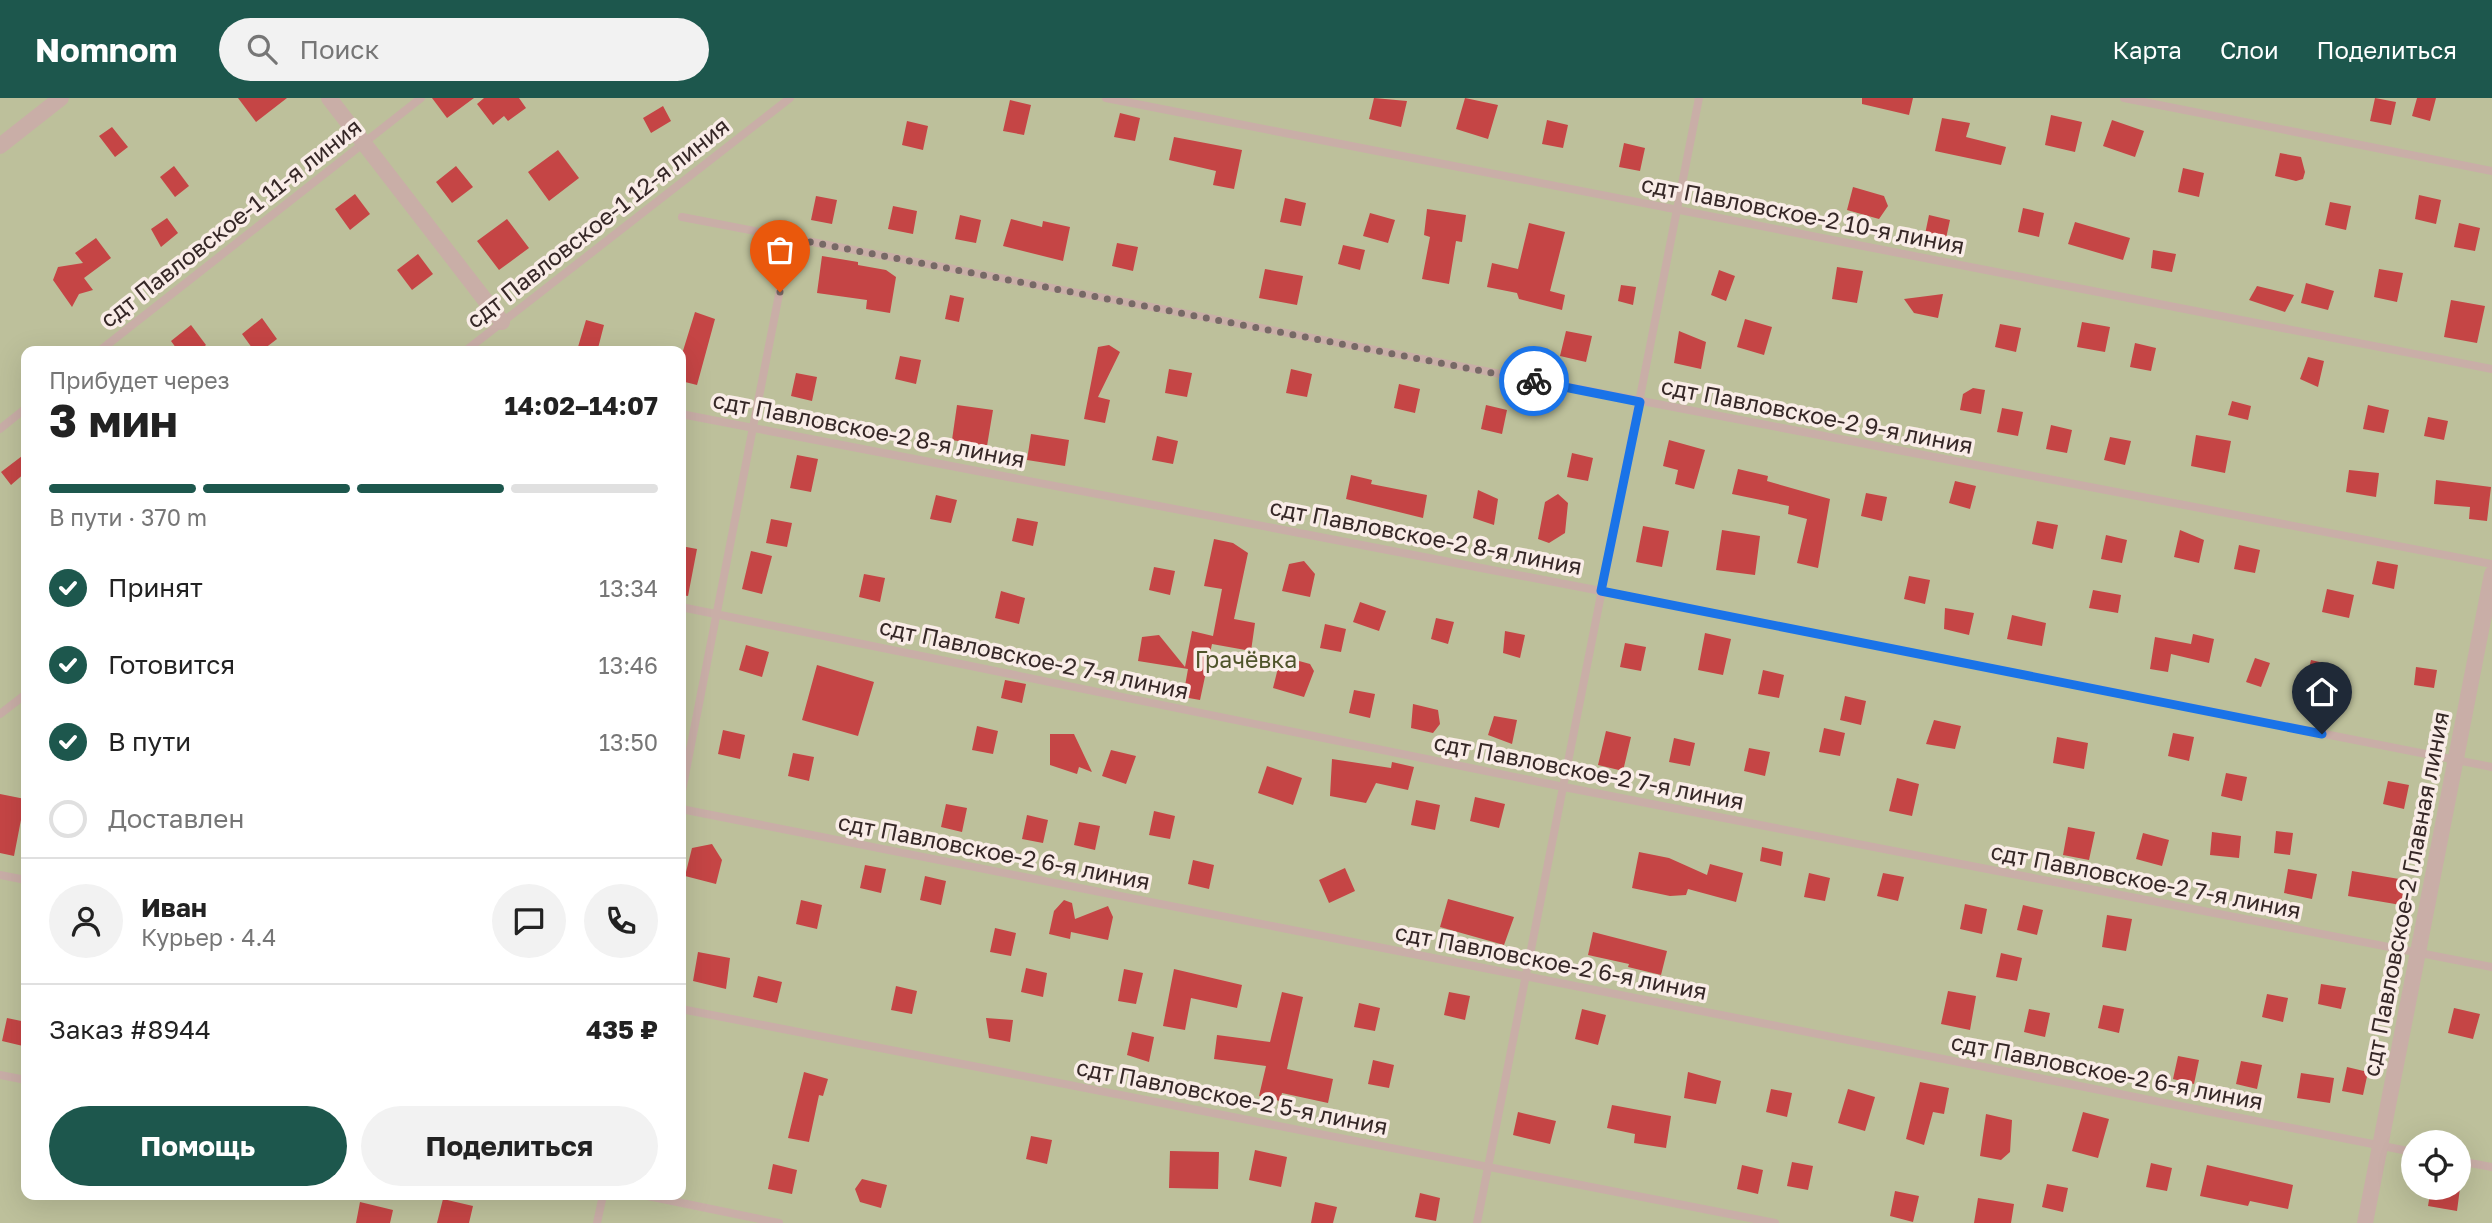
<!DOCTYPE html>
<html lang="ru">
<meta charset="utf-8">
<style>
:root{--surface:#fff;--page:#f2f2f2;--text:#222;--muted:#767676;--line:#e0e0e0;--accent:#1d574d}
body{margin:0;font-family:"Golos Text",sans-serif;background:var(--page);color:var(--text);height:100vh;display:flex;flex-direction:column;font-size:26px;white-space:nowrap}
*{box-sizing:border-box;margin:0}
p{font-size:23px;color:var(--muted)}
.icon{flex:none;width:38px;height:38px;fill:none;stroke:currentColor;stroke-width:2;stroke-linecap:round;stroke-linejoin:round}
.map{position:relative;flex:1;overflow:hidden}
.panel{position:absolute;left:21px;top:248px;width:665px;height:854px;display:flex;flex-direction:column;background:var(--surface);border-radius:14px;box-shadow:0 7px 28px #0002}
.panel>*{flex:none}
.fabs{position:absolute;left:2401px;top:1032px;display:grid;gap:14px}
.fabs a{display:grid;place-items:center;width:70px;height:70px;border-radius:50%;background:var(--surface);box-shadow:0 7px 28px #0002;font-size:35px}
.pin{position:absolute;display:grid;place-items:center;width:60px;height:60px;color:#fff;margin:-72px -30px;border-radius:50% 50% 50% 0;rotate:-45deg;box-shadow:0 0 7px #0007}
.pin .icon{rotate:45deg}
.courier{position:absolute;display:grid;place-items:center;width:70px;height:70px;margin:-35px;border:5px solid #1a73e8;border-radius:50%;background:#fff;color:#222;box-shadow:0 2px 9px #0007}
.headline em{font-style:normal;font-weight:700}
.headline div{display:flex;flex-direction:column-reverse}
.headline{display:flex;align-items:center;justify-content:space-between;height:119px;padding:0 28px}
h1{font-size:46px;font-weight:700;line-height:52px}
.bar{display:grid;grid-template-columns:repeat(4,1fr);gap:10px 7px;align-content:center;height:84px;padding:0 28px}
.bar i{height:9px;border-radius:5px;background:var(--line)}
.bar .current{background:var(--accent)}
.bar p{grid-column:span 4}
.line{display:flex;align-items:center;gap:18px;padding:0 28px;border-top:2px solid var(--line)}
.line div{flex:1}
.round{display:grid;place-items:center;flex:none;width:74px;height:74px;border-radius:37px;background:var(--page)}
ol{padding:0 28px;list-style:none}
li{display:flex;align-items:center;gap:21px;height:77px}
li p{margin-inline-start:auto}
li .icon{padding:7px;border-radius:50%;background:var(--accent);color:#fff;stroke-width:4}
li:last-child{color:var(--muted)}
li i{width:38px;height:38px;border:4px solid var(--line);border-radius:50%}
.primary-button{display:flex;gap:14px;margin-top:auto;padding:14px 28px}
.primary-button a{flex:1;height:80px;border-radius:42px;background:var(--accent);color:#fff;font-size:28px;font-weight:700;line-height:80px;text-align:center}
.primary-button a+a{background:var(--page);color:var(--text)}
header{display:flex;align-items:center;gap:42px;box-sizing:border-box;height:98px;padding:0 35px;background:var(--accent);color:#fff}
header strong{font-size:33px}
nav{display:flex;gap:38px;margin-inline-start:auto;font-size:24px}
.search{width:490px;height:63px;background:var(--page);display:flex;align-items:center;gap:18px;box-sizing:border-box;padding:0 24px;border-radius:38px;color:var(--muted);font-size:26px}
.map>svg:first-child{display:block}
.green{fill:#bdc09b;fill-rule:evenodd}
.building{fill:#c54545}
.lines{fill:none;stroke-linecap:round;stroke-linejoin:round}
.lane{stroke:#c9aea7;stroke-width:8}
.street{stroke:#c9aea7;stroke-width:16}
.done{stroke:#776966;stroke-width:7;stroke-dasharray:0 12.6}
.route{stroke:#1a73e8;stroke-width:9}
.labels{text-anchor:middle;stroke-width:7;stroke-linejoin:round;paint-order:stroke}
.street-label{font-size:23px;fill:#362827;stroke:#f9ece7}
.park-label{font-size:23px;fill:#4f542b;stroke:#f9ece7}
</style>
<header>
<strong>Nomnom</strong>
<div class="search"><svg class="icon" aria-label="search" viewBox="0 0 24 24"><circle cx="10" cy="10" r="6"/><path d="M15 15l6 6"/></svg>Поиск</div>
<nav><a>Карта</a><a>Слои</a><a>Поделиться</a></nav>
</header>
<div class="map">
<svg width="2492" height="1125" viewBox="0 0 2492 1125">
<rect width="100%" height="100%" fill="#f1e1db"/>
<path class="green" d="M0,0H2492V1125H0ZM26,254H681V1097H26ZM2413,1045H2459V1090H2413Z"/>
<path class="building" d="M238,0H287L256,24Z
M432,0H474L447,20Z
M484,0H519L526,10L508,23L504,18L493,27L477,6Z
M1374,0L1407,3L1401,29L1369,21Z
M1465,0L1498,7L1488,41L1456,31Z
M1862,0H1913L1909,17L1862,6Z
M2375,0L2396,4L2391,27L2370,23Z
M2417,0H2436L2430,23L2412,18Z
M1010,2L1031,7L1024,37L1003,33Z
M663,8L671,23L651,35L643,20Z
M1120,15L1140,20L1135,43L1114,39Z
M2051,17L2082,24L2075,54L2045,47Z
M1942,20L1970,25L1966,39L2006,49L2001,67L1935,53Z
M1547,22L1568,27L1563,50L1542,46Z
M2112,22L2144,33L2135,59L2103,48Z
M907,23L928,28L923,52L902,47Z
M112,29L128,49L115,59L99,38Z
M1174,39L1242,52L1234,91L1213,87L1216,73L1169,62Z
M1624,45L1645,50L1640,73L1619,69Z
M558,52L579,80L549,103L528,74Z
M2280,55L2301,59L2305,74L2303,81L2296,83L2275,78Z
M174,68L189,88L175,99L160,79Z
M456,68L473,89L452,105L436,84Z
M2183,70L2204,75L2199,99L2178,94Z
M1853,89L1884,98L1888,108L1879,121L1847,112Z
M355,96L370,116L350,132L335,111Z
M2419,97L2441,102L2436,126L2415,121Z
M816,98L837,102L832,126L811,122Z
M1285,100L1306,105L1301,128L1280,124Z
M2330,104L2351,108L2346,132L2325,127Z
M893,108L917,113L913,136L888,131Z
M2023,110L2044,115L2039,139L2018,134Z
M1427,111L1466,117L1462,144L1456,143L1449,186L1422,181L1430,139L1424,137Z
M1370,115L1395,122L1388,145L1363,138Z
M960,117L981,122L976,145L955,141Z
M1929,117L1950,122L1945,145L1924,141Z
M167,120L178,135L161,149L151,131Z
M507,121L529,150L499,172L477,143Z
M1011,121L1042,129L1043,123L1070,129L1063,163L1003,148Z
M2075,124L2130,140L2123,162L2068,146Z
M1529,125L1565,134L1550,193L1565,197L1562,212L1519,201L1517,195L1487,189L1492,165L1518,171Z
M2459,125L2480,130L2475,153L2454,149Z
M96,140L111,160L84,180L93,192L79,196L72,209L53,182L58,169L83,165L75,155Z
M1117,145L1138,149L1133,173L1112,168Z
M1343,147L1365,152L1360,172L1338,166Z
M2153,152L2176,156L2172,174L2151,170Z
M418,156L433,176L412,192L397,172Z
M822,158L858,164V167L886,172L896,179L890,215L866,211L867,202L817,195Z
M1837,169L1863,173L1857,205L1832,201Z
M1265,171L1303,178L1297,207L1259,200Z
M2379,171L2403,175L2397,204L2374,199Z
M1719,172L1735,178L1726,203L1711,197Z
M2306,185L2334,193L2328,212L2301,205Z
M1621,187L1636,189L1633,207L1618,203Z
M2257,188L2294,197L2285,214L2249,202Z
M1943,196L1938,220L1914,215L1904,201Z
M950,197L964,200L959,224L945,221Z
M2451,202L2485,208L2477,245L2444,239Z
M695,214L715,221L697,287L681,283L682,256Z
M262,220L277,241L260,254H255L242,236Z
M1745,221L1772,229L1764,257L1737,249Z
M586,222L604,227L597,254L578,249Z
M2082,224L2110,229L2105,254L2077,249Z
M2000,226L2021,230L2016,254L1995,249Z
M191,227L206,247L198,254H179L171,243Z
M1566,233L1592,238L1586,264L1560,258Z
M1679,233L1706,244L1701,271L1674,265Z
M2135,245L2156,250L2151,273L2130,269Z
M1109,247L1120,254L1098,299L1110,302L1105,325L1084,321L1098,249Z
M900,258L921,262L916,286L895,281Z
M2308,259L2324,263L2318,289L2300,281Z
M1169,271L1192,275L1187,299L1165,295Z
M1291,271L1312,276L1307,299L1286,295Z
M796,275L817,279L812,303L791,298Z
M1399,286L1420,291L1415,315L1394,310Z
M1973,290L1985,292L1981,316L1960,312L1963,296Z
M2232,303L2251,308L2248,322L2228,317Z
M957,307L993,312L987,348L952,342Z
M1486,307L1507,312L1502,336L1481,331Z
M2368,307L2389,312L2384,335L2363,331Z
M2002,310L2023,314L2018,338L1997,334Z
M2428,319L2448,323L2444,342L2424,338Z
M2051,327L2072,332L2067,355L2046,351Z
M1031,336L1069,342L1065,368L1027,362Z
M2196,337L2231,343L2225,375L2191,368Z
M1157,338L1178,343L1173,366L1152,362Z
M2110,339L2131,343L2125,367L2104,362Z
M1669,342L1705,352L1694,391L1675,386L1678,372L1663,368Z
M26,355V374L11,387L1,374Z
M1572,355L1593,360L1588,383L1567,379Z
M797,357L818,361L811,394L790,390Z
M1738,371L1768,378L1767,383L1830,401L1818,470L1797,465L1807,421L1788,416L1789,408L1732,396Z
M2349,372L2379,375L2376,399L2346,394Z
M1351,377L1372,382L1371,386L1427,397L1423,420L1346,401Z
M2436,382L2491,389L2487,423L2469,421L2470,409L2434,406Z
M1955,383L1976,388L1970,411L1949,405Z
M1478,392L1498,401L1494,427L1473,420Z
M1866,395L1887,399L1882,423L1861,418Z
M1558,396L1568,405L1565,435L1549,445L1538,441L1545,404Z
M936,397L957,402L951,425L930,421Z
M1017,420L1038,424L1033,448L1012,443Z
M771,421L792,425L787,449L766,445Z
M2037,423L2058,427L2053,451L2032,446Z
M1643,428L1669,433L1662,469L1636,464Z
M1722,432L1760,438L1755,477L1716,472Z
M2180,432L2204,442L2199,465L2174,459Z
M2106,437L2127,442L2122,465L2101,461Z
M1214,441L1233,445L1248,455L1234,521L1255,525L1251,553L1212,546L1200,602L1183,599L1188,571L1138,563L1142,539L1159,537L1185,569L1192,533L1213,538L1222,491L1204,488Z
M2239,447L2260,452L2255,475L2234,471Z
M681,448L697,451L688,498L681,497Z
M751,453L772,458L762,496L742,491Z
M1304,463L1315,476L1310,499L1282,493L1289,466Z
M2377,463L2398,467L2394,491L2372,486Z
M1154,469L1175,473L1170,497L1149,492Z
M864,476L885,480L880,504L859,499Z
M1909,478L1930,482L1925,506L1904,501Z
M2327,491L2354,497L2349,520L2322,514Z
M2093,492L2121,497L2118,515L2089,510Z
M1001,493L1025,500L1019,526L995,520Z
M1360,504L1386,513L1379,533L1353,524Z
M1945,510L1974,515L1969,537L1944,531Z
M2012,517L2046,525L2042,548L2007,541Z
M1436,520L1454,524L1448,546L1431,541Z
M1325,526L1346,531L1341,554L1320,550Z
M1505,533L1525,537L1520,560L1503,555Z
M1705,535L1731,541L1723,577L1698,572Z
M2193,536L2214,541L2209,565L2171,556L2168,574L2150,571L2155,539L2191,546Z
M1625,545L1646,549L1641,573L1620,569Z
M746,547L769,554L762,579L739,572Z
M1281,558L1310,566L1314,573L1304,599L1273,590Z
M2255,560L2270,565L2261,589L2246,584Z
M2311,562L2332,567L2325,596L2304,591Z
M817,567L874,584L858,638L802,622Z
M2416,569L2437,572L2434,590L2414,587Z
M1763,572L1784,577L1779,600L1758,596Z
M1005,582L1026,586L1022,605L1001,600Z
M1354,592L1375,596L1370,620L1349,615Z
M1845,598L1866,603L1861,627L1840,622Z
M1413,606L1438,612L1440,626L1433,635L1411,630Z
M1494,618L1517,622L1512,646L1488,637Z
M1934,622L1961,628L1955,651L1926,646Z
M977,628L998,633L993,656L972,652Z
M1824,630L1845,635L1840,658L1819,654Z
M723,632L745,637L740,661L718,656Z
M1606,633L1631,639L1623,673L1598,667Z
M2173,635L2194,639L2189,663L2168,658Z
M1050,636H1074L1092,674L1079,669L1077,676L1050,667Z
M2057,639L2088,645L2084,671L2053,665Z
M1674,640L1695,645L1690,668L1669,664Z
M1749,650L1770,654L1765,678L1744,673Z
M1111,652L1136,658L1126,686L1102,678Z
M793,655L814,659L809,683L788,678Z
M1332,661L1391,670L1392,664L1414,669L1408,692L1376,685L1366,705L1330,698Z
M1267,668L1302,680L1293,707L1258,695Z
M2226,675L2247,679L2242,703L2221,698Z
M1897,680L1919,686L1912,718L1889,713Z
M2388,683L2409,687L2404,711L2383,706Z
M0,696L25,701L14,758L0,755Z
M1475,699L1505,706L1499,730L1470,723Z
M1416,702L1440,707L1435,732L1411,727Z
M946,706L967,710L962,734L941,729Z
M1154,713L1175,718L1170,741L1149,737Z
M1027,717L1048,722L1043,745L1022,741Z
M1079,724L1100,728L1095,752L1074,747Z
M2068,729L2095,734L2089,762L2063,757Z
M2276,733L2293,735L2290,757L2274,755Z
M2212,734L2241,738L2239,760L2210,757Z
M2143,735L2169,742L2162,768L2136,761Z
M712,746L722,762L716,786L685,778L692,750Z
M1762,749L1783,754L1781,768L1760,763Z
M1639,754L1669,760L1707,777L1710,766L1743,775L1736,804L1688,791L1686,797L1670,798L1632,790Z
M1193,762L1214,767L1209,791L1188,786Z
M865,767L886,771L881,795L860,790Z
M1345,770L1355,793L1329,805L1319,782Z
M2288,771L2317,776L2312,801L2284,795Z
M2352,773L2405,782L2401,807L2348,798Z
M1809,775L1830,780L1825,803L1804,799Z
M1883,775L1904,779L1898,803L1877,798Z
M925,778L946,783L941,807L920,802Z
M1448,801L1514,819L1504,847L1440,829Z
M801,802L822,807L817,831L796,826Z
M1064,802L1072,805L1075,821L1108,808L1113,819L1108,842L1071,834L1070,841L1049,836L1054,813Z
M1965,806L1987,811L1982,836L1960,831Z
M2023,807L2043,812L2037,837L2017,832Z
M2107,817L2132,821L2126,853L2102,849Z
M995,830L1016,835L1011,858L990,854Z
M1593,834L1667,853L1661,877L1628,869L1629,866L1588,857Z
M698,854L730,860L726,891L693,883Z
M2001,855L2022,860L2017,883L1996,879Z
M1026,870L1047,875L1043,899L1021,894Z
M1124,871L1143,875L1136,906L1118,903Z
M1174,871L1242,887L1237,910L1191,900L1185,932L1163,928Z
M758,878L782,884L777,905L753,899Z
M2321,886L2346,890L2341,911L2318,906Z
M896,888L917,893L912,916L891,912Z
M1948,893L1976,898L1970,932L1941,926Z
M1282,894L1303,899L1287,971L1333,981L1328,1005L1282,995L1280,1003L1259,998L1266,968L1214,961L1217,937L1270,944Z
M1449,894L1470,898L1465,922L1444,917Z
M2267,896L2288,900L2283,924L2262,919Z
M1359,905L1380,910L1375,933L1354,929Z
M2103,907L2124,911L2119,935L2098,930Z
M2454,910L2480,916L2473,941L2448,935Z
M1582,911L1606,917L1598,947L1575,941Z
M2029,911L2050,915L2045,939L2024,934Z
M7,920L26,924L23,948L2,943Z
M986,920L1013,922L1010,944L989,940Z
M1132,934L1154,939L1149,964L1127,957Z
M2178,958L2199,962L2194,986L2173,981Z
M1373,962L1394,967L1389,990L1368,986Z
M2241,963L2262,967L2257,991L2236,986Z
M2347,969L2368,974L2363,997L2342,993Z
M804,974L828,981L823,998L819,997L809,1044L788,1040Z
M1688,974L1721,983L1716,1006L1684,1000Z
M2301,975L2334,980L2330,1005L2297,1000Z
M1920,984L1949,990L1944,1016L1933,1014L1924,1047L1906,1041Z
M1771,991L1792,995L1787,1019L1766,1014Z
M1848,991L1875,999L1865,1033L1838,1025Z
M1612,1007L1671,1018L1666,1050L1634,1045L1635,1036L1607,1030Z
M1518,1014L1556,1023L1550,1046L1513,1037Z
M2083,1014L2109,1021L2098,1060L2072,1053Z
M1986,1016L2012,1022L2010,1054L2001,1062L1980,1058Z
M1031,1038L1052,1042L1047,1066L1026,1061Z
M1255,1052L1287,1059L1281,1089L1249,1082Z
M1170,1053L1219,1054L1218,1091L1169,1090Z
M1792,1064L1813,1068L1808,1092L1787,1088Z
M2151,1065L2172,1070L2167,1093L2146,1089Z
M773,1066L797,1072L792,1096L768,1091Z
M1742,1067L1763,1072L1758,1096L1737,1091Z
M2207,1067L2293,1087L2288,1111L2250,1103L2248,1108L2200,1098Z
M862,1081L887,1087L881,1110L860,1104L855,1091Z
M2047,1086L2068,1090L2063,1114L2042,1109Z
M2431,1090H2460L2457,1113L2428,1108Z
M1895,1093L1919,1098L1913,1124L1890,1118Z
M1420,1095L1440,1100L1436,1123L1415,1119Z
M1978,1100L2014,1106L2011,1125H1974Z
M443,1101L473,1108L469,1125H437Z
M360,1104L393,1112L390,1125H356Z
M1315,1104L1337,1109L1333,1125H1311Z"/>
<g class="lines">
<path class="lane" d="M1106,0L2492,271
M2124,0L2492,73
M682,119L2492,466
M98,254L421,0
M464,254L790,0
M681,316L1601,493L2492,669
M0,331L26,310
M681,509L1564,689L2492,869
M0,616L26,596
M681,698L790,140
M681,711L2413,1054
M0,777L26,782
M681,911L1775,1125
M0,977L26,982
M2459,1063L2492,1069
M643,1097L779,1125
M597,1125L603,1097
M1477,1125L1699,0"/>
<path class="street" d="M329,0L502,224
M0,48L61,0
M2365,1125L2492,476"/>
</g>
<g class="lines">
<path class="done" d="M780,194L790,140L1534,283"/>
<path class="route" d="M1534,283L1640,304L1601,493L2322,636"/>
</g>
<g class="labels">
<g class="street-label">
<text transform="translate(1803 117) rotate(11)" y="8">сдт Павловское-2 10-я линия</text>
<text transform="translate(231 125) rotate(-38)" y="8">сдт Павловское-1 11-я линия</text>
<text transform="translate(598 125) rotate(-38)" y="8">сдт Павловское-1 12-я линия</text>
<text transform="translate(1817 318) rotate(11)" y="8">сдт Павловское-2 9-я линия</text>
<text transform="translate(869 332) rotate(11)" y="8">сдт Павловское-2 8-я линия</text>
<text transform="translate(1426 439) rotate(11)" y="8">сдт Павловское-2 8-я линия</text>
<text transform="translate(1034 561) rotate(12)" y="8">сдт Павловское-2 7-я линия</text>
<text transform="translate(1589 674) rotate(11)" y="8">сдт Павловское-2 7-я линия</text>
<text transform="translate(994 754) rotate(11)" y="8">сдт Павловское-2 6-я линия</text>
<text transform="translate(2146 783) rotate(11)" y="8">сдт Павловское-2 7-я линия</text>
<text transform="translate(2406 796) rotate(-79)" y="8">сдт Павловское-2 Главная линия</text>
<text transform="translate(1551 864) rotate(11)" y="8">сдт Павловское-2 6-я линия</text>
<text transform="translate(2107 974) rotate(11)" y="8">сдт Павловское-2 6-я линия</text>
<text transform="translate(1232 999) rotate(11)" y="8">сдт Павловское-2 5-я линия</text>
</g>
<g class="park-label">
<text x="1246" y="570">Грачёвка</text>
</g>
</g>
</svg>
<div class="fabs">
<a><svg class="icon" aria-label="locate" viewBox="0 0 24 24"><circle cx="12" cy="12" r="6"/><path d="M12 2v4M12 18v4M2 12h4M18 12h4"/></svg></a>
</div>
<div class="pin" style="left:780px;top:194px;background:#ea580c"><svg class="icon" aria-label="bag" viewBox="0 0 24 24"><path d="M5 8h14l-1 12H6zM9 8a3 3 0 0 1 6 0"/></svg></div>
<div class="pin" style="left:2322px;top:636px;background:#1f2937"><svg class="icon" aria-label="home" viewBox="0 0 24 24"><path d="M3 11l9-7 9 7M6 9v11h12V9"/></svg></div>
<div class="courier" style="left:1534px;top:283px"><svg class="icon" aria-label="bike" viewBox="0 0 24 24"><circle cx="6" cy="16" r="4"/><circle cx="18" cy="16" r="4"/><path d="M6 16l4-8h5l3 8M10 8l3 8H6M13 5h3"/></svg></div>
<section class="panel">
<div class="headline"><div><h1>3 мин</h1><p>Прибудет через</p></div><em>14:02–14:07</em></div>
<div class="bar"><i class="current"></i><i class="current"></i><i class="current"></i><i></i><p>В пути · 370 m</p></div>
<ol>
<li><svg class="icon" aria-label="check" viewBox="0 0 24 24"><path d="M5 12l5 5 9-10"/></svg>Принят<p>13:34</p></li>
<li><svg class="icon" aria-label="check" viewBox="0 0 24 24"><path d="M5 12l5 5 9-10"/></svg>Готовится<p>13:46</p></li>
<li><svg class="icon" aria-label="check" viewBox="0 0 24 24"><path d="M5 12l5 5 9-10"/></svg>В пути<p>13:50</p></li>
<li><i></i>Доставлен</li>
</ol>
<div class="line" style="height:126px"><a class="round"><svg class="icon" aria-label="person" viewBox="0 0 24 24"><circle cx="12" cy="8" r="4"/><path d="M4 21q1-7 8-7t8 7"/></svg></a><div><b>Иван</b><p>Курьер · 4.4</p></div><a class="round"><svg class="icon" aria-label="chat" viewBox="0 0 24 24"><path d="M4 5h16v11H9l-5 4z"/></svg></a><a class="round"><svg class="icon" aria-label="phone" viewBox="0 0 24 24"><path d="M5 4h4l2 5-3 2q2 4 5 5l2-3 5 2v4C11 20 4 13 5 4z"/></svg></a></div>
<div class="line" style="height:91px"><div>Заказ #8944</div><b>435 ₽</b></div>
<div class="primary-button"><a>Помощь</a><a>Поделиться</a></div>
</section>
</div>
